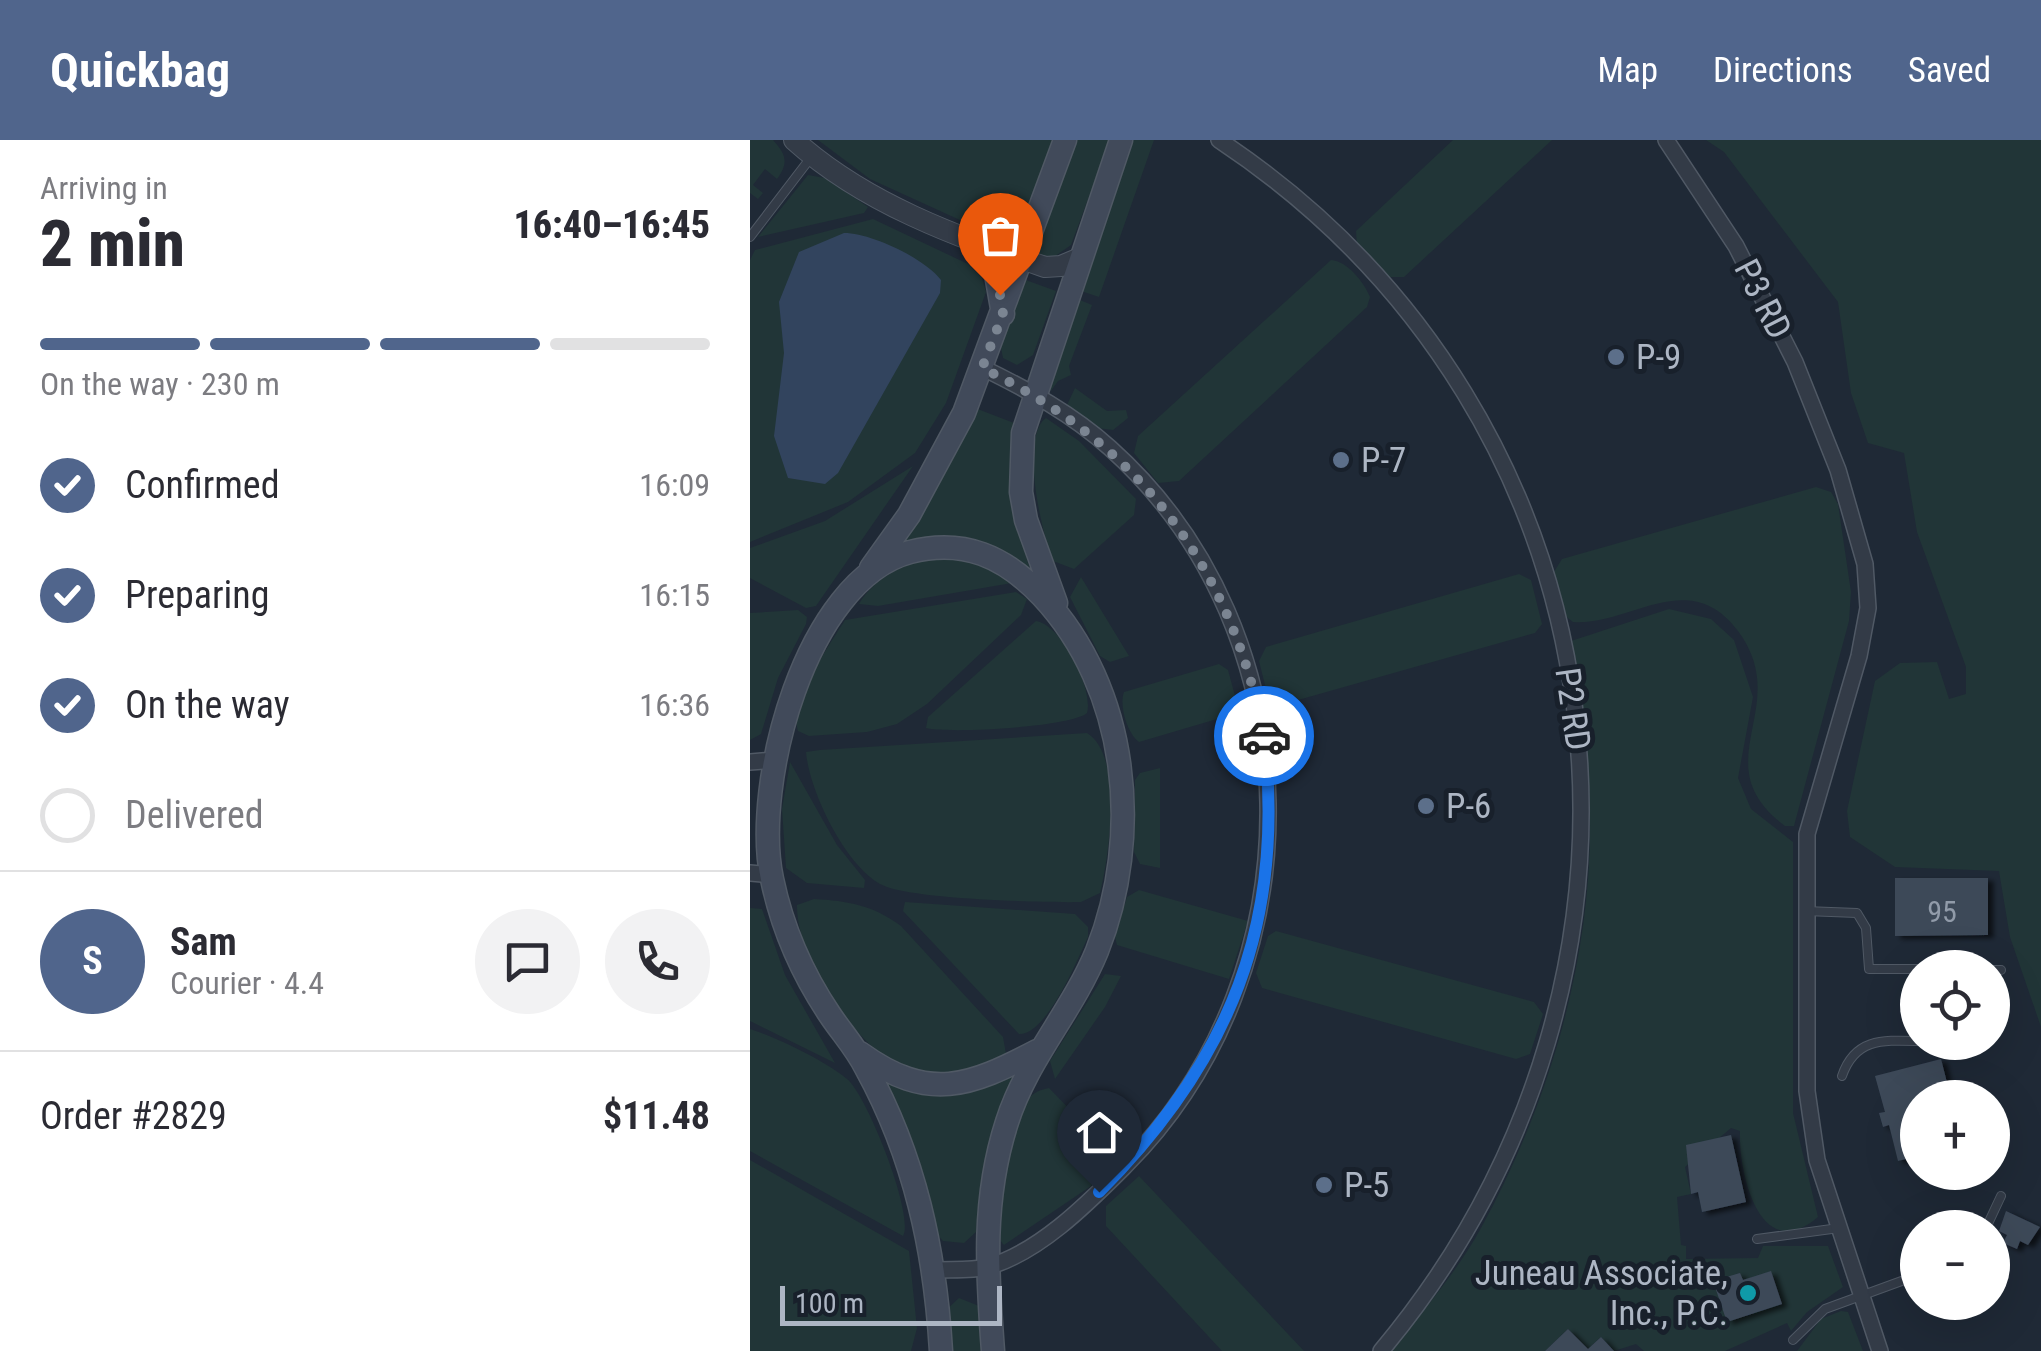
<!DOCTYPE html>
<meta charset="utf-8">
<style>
:root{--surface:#fff;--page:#f2f2f3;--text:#2b2b33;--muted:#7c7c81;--line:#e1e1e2;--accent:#50658c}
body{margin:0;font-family:"Roboto Condensed",sans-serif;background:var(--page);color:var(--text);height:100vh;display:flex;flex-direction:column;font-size:38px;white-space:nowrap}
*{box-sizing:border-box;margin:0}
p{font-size:32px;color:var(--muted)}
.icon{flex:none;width:55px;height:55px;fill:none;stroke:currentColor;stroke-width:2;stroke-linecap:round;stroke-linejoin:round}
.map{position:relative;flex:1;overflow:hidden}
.side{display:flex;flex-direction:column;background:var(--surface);width:750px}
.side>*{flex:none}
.controls{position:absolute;left:1150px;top:810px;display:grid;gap:20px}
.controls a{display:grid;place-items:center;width:110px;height:110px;border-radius:50%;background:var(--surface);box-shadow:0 10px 40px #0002;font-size:50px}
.scale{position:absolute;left:30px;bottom:25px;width:222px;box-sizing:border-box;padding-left:10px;border:5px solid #adb6c4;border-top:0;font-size:28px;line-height:35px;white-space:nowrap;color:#adb6c4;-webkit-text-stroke:8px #18202b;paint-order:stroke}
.pin{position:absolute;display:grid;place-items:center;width:85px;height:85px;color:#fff;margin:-102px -42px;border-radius:50% 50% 50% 0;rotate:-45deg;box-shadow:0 0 10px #0007}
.pin .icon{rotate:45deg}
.courier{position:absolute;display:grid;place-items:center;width:100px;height:100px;margin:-50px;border:8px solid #1a73e8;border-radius:50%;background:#fff;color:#222;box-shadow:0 2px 12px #0007}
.overview em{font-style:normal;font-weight:800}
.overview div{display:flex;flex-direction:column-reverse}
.overview{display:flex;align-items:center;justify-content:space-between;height:170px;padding:0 40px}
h1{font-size:65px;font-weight:800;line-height:75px}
.bar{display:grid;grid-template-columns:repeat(4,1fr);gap:15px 10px;align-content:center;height:120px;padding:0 40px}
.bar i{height:12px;border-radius:8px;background:var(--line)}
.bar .on{background:var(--accent)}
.bar p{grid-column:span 4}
.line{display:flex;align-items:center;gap:25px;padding:0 40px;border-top:2px solid var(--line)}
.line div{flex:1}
.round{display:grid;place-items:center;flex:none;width:105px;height:105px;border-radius:52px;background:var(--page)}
ol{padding:0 40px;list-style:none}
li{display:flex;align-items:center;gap:30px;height:110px}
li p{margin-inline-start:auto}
li .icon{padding:10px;border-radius:50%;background:var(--accent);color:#fff;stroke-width:4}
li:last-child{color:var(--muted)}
li i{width:55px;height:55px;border:5px solid var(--line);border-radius:50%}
header{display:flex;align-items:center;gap:60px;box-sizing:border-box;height:140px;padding:0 50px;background:var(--accent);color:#fff}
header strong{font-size:48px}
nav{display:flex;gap:55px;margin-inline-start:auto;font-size:35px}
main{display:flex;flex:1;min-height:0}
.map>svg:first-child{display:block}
.green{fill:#213537}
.water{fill:#32445e}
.building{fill:#3d4959;filter:url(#shadow)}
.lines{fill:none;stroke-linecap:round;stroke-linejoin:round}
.service-casing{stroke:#505965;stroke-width:10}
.minor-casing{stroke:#505965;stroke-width:18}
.tertiary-casing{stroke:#505965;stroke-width:22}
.secondary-casing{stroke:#505965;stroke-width:25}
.service{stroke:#333b47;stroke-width:8}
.minor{stroke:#333b47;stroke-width:15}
.tertiary{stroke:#333b47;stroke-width:20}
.secondary{stroke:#414a5a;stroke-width:22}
.done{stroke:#7b8592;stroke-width:10;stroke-dasharray:0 18}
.route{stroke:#1a73e8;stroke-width:12}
.service-dot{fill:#5c6f8a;stroke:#18202b;stroke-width:4}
.culture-dot{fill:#0f9aa8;stroke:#18202b;stroke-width:4}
.labels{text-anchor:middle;stroke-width:10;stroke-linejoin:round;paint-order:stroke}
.number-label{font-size:30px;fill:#919ba9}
.street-label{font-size:35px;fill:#adb6c4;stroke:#18202b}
.poi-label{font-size:35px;fill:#adb6c4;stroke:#18202b;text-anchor:start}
</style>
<header>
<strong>Quickbag</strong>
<nav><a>Map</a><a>Directions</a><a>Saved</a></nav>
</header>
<main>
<section class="side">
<div class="overview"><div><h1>2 min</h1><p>Arriving in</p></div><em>16:40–16:45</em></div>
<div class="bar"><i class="on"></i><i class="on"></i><i class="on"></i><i></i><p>On the way · 230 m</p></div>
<ol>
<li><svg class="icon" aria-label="check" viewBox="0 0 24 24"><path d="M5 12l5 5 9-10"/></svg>Confirmed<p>16:09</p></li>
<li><svg class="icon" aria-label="check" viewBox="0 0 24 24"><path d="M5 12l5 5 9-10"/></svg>Preparing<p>16:15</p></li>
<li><svg class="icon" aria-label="check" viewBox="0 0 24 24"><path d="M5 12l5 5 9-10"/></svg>On the way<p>16:36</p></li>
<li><i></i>Delivered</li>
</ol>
<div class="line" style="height:180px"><b class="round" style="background:var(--accent);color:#fff">S</b><div><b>Sam</b><p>Courier · 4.4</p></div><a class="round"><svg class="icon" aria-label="chat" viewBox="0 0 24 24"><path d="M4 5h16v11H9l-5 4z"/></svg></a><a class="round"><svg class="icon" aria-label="phone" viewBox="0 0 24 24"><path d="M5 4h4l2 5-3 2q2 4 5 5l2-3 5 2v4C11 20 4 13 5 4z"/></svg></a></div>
<div class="line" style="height:130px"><div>Order #2829</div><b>$11.48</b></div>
</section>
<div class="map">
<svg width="1291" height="1211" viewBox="0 0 1291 1211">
<defs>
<filter id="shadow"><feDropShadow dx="5.5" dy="3" stdDeviation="2.5" flood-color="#0009"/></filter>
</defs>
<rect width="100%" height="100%" fill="#1f2936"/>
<path class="green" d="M0,0H23C36,14 39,23 27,39L15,29L3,45L13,53L8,59L0,53Z
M68,0H304L267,93L245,96L120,39Z
M321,0H360L321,105L301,119L280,118Z
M378,0H404L349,157L325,149Z
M703,0H802L654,137H635L607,106L606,91Z
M956,0H1291V887L1260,797L1249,731L1145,727L1100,697L1097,671L1125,541L1150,523L1187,522L1199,559L1216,554V527L1167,392L1154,313L1118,303L1101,253L1088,162L974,12Z
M58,35L75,38L118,67L114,73L8,97Z
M123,79L218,124L232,138L236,152L196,263L165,313L98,362L0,402V120L5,110Z
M581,120C597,121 614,142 620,157L617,167L429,341L408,343L384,313L388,296Z
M273,139L306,151L283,215L267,225L253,218L250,203Z
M325,158L342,165L319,226L321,235L308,241L301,251L297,241Z
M325,248L357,271L376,270L378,278L363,290L347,288L317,265Z
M225,268L264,283L268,390L280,429L149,405Z
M296,278L329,301L386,359L384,375L324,429L303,421C292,394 269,297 296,278Z
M163,326L66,466L56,468L0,438V408L75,381Z
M1066,347L1081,352L1088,364L1101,452L1099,481L1044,686H1035C951,623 1045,568 988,491C939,425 880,486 823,482L813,474L802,435L812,419Z
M184,417L226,420L262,443L128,466L109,464C125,437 154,424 184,417Z
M769,434L781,440L792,484L785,493L534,564L518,557L509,521L516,507Z
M331,437L379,516L360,522L350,516L320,457Z
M266,452L277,459L271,475L177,564L147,584L117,592L59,596L48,591C39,563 80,504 95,480Z
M919,469L961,479L984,500L1003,557L988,638L1001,669L1043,702V973L1068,1077C1008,1128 988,1027 990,991L981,988L935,1027L941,1054L927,1057L931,1105L936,1106V1119L1008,1118L1013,1106H1078L1093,1147L1057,1172L1041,1191L1037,1183L975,1211H894L886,1204L864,1211L851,1197L838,1209L818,1189L795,1211H641C672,1172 707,1132 731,1088C798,966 841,823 840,682C839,621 829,562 821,501Z
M48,470L57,477L56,484L28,538L11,594L0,600V473Z
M286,481C312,485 344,549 337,573C321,587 199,594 176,588L178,577Z
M469,524L478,530L488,567L484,574L389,602C377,593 369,565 374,552Z
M337,593C374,615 359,717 350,753L331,762C293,763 170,759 137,747C98,733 59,651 56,612L70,610Z
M40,622L87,705L115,740L114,748L57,743L36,728L32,669Z
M410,628V728L390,724L384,712L385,640L390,633Z
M389,750L498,781L479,839L367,805L365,797L377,757Z
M64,759C98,761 123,765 151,786L253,897L256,914C248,920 239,928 230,931C217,937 175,937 161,932C109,913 46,820 47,765Z
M155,762L325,774L338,787V797C327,820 297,895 269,894L153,771Z
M0,768L12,769L35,835L85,923L0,881Z
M526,791L784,862L793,874L780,914L766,919L512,848L506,833L518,796Z
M355,834L371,836L355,867L305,939L300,921Z
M0,889C26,897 76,921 97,939C117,955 165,1076 153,1096L0,1011Z
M261,935L264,940C244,991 230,1038 226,1092L214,1103L193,1101L186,1093L170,1026L134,943L200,955L234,948Z
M299,948L358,1009L341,1046L254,1105C235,1089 262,988 274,965C279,955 288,950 299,948Z
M0,1020L159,1111L167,1188L161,1211H0Z
M389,1036L554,1211H472L356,1086V1066Z
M209,1158L229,1166L234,1211H198L195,1171Z
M1091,1171L1098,1172L1113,1211H1047L1071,1179Z"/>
<path class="water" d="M94,93C121,93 174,118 191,140L190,153L88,333L75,344L38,338L24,296L34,213L29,162L49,112Z"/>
<path class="building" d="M1145,738H1238V795L1145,796Z
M1191,919L1201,958H1168V1016L1148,1021L1139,985L1133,987L1129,973L1135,972L1125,936Z
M981,995L996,1062L952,1072L948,1052L941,1054L936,1005Z
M1256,1071L1290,1087L1278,1105L1270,1101L1267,1109L1253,1103L1257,1095L1249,1091Z
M1021,1131L1032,1164L977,1182L963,1141L990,1133L993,1140Z
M818,1189L838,1209L851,1197L864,1211H795Z"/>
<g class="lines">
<defs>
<path id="service" d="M0,97L62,16
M1055,771L1107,773L1116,788L1119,829H1168
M1242,830H1251
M1206,902L1214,914
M1092,936C1105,898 1133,900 1168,901
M1236,1088L1251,1056
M1007,1099L1089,1088
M1043,1200L1075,1169L1168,1135"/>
<path id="minor" d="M469,0C885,276 947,834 631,1211
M916,0L986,106L1045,222L1088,330L1115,424L1118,468L1109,516L1057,694V951L1067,1020L1130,1211
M0,622L25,620
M0,733L21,735
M184,1130C200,1129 221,1131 237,1127C289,1113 339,1062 376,1025C569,831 567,493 360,308C322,274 278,250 233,228"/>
<path id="tertiary" d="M44,0C115,64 206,96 295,127L311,126L330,118"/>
<path id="secondary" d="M222,101L246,134L253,174
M121,428L159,375L214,273L315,0
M306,463L276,380L271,352L273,293L371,0
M110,913C179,963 220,946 287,911
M191,1211C185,1111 165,1017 116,928C106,908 92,893 80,875C53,835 32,787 22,739C2,645 55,440 160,412C214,398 255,417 292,456C379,549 393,695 347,811C322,872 277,919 257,982C232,1059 237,1132 243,1211"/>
</defs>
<use href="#service" class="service-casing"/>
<use href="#minor" class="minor-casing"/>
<use href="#tertiary" class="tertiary-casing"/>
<use href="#secondary" class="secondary-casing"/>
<use href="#service" class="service"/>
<use href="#minor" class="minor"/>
<use href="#tertiary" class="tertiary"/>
<use href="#secondary" class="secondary"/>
</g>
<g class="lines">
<path class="done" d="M250,155L253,174L232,228C388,303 481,425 514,596"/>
<path class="route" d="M349,1052C480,921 536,782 514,596"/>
</g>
<g class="service-dot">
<circle cx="866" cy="217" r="10"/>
<circle cx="591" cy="320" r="10"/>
<circle cx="676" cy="666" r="10"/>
<circle cx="574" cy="1045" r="10"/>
</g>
<circle class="culture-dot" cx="998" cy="1153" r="10"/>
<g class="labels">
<g class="number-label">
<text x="1192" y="782">95</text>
</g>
<g class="street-label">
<text transform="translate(1013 159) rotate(63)" y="12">P3 RD</text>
<text transform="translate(823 569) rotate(82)" y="12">P2 RD</text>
</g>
<g class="poi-label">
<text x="886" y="229">P-9</text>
<text x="611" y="332">P-7</text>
<text x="696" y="678">P-6</text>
<text x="594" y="1057">P-5</text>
<text x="978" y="1145" text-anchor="end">Juneau Associate,<tspan x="978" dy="40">Inc., P.C.</tspan></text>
</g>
</g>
</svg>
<div class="controls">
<a><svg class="icon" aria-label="locate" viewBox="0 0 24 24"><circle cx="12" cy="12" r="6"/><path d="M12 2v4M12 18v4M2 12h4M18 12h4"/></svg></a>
<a>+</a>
<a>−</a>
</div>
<div class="scale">100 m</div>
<div class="pin" style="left:250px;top:155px;background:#ea580c"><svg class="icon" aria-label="bag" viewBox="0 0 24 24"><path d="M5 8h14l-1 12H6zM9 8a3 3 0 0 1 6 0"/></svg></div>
<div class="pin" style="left:349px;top:1052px;background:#1f2937"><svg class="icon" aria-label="home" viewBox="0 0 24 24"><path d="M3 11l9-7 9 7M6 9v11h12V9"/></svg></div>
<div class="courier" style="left:514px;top:596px"><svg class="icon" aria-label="car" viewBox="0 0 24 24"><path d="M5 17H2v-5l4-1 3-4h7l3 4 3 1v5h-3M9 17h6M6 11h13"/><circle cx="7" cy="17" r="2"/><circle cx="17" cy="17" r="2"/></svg></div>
</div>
</main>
